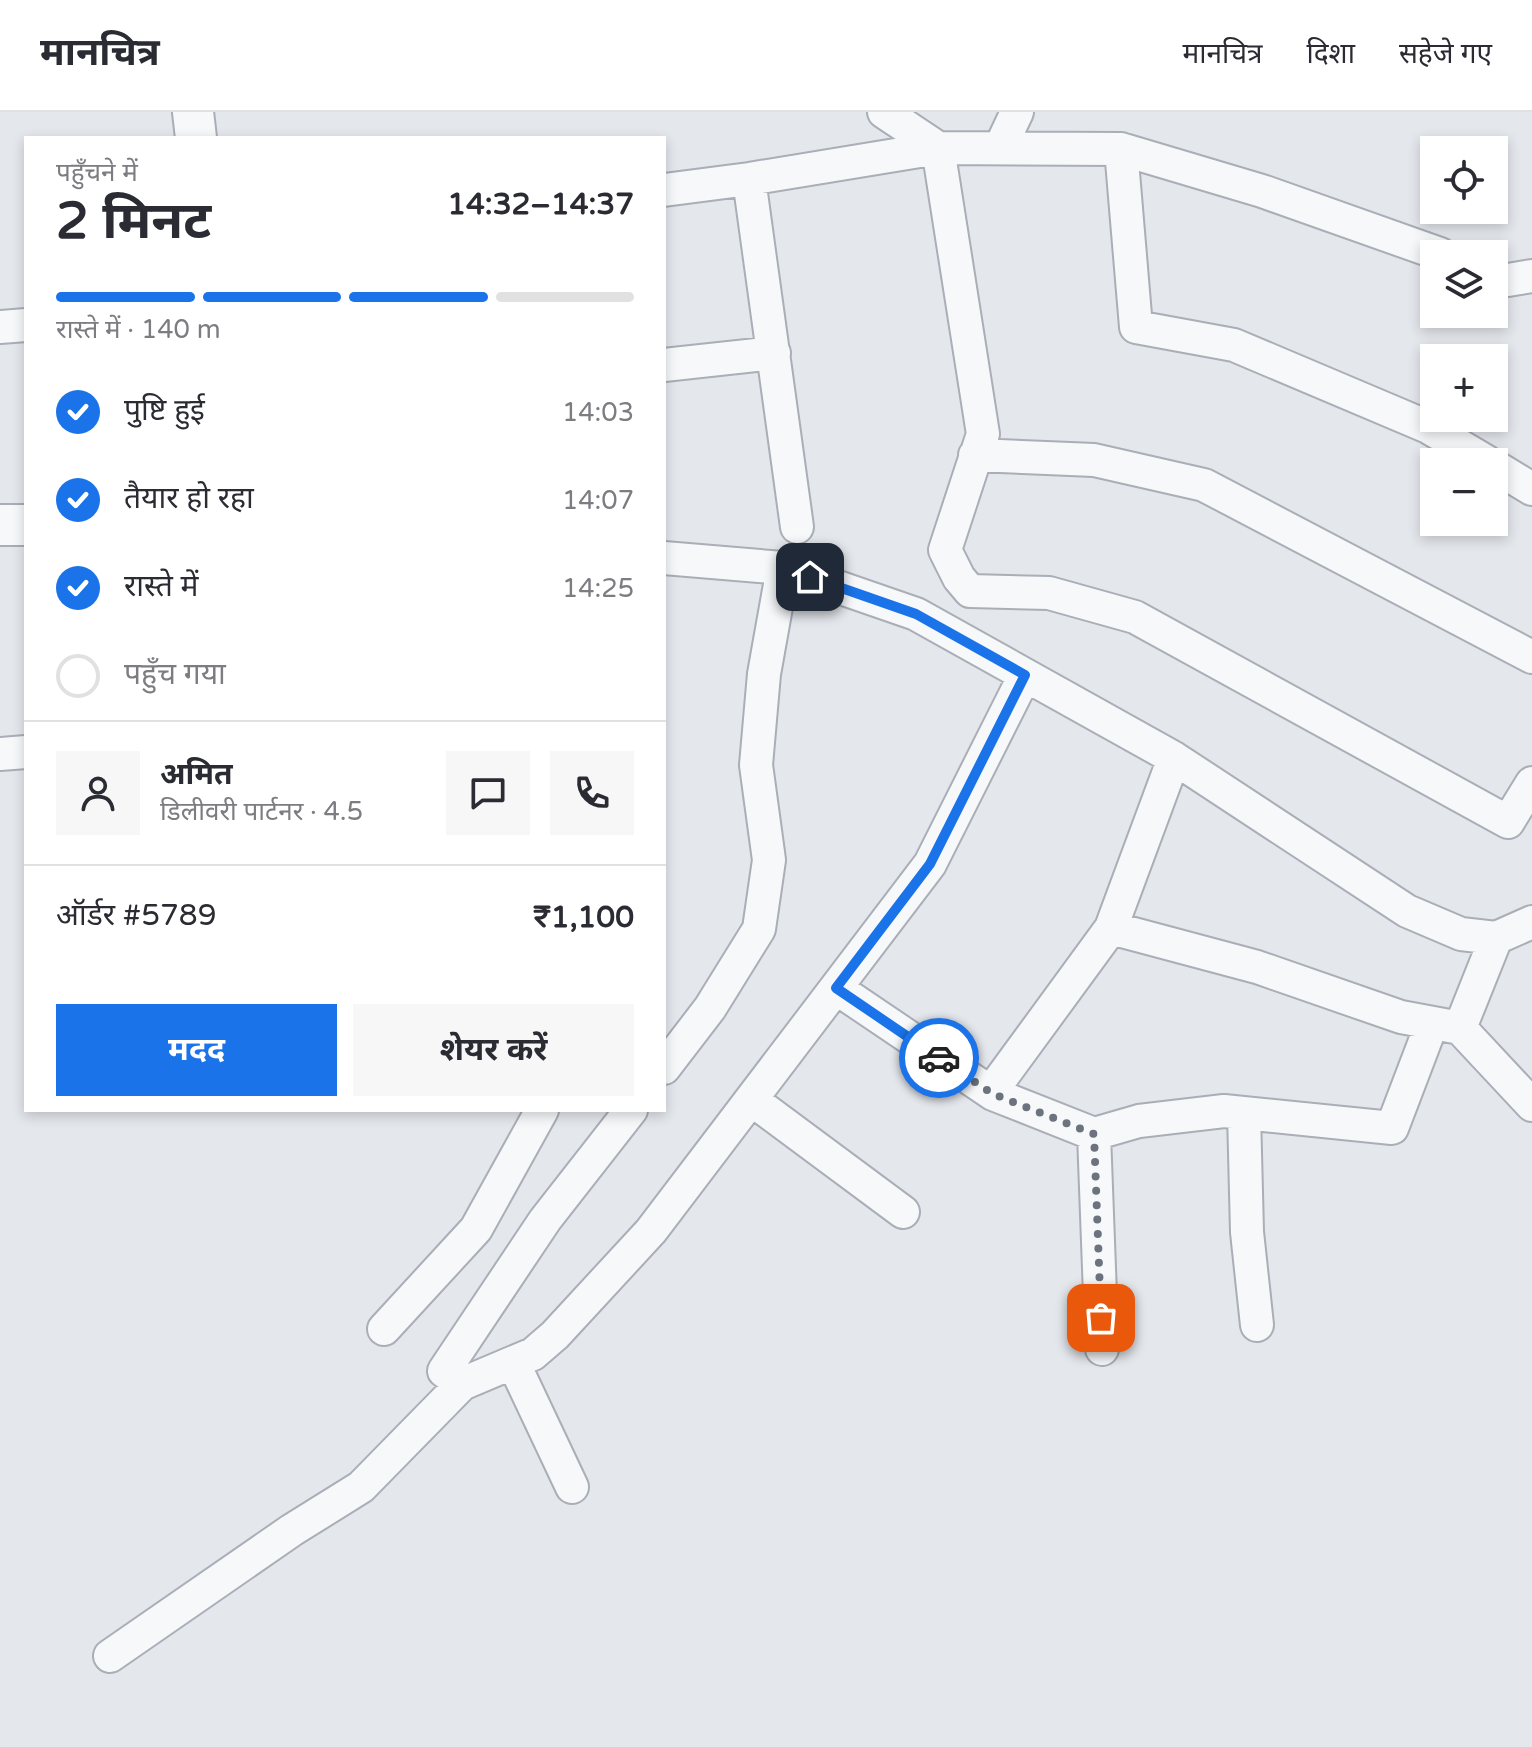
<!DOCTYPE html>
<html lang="hi">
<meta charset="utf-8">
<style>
:root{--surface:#fff;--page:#f7f7f7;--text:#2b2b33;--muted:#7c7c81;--line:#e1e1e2;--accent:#1a73e8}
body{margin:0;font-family:"Varela Round","Noto Sans Devanagari",sans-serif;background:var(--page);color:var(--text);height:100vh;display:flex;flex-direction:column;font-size:30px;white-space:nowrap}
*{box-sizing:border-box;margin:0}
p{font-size:26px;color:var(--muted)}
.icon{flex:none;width:44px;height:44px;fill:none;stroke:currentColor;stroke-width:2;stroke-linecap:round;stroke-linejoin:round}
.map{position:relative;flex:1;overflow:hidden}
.sheet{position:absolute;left:24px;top:24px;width:642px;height:976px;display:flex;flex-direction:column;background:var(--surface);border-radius:0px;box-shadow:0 4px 12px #0003}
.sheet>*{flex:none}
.tools{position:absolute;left:1420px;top:24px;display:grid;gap:16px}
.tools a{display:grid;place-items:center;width:88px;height:88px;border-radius:0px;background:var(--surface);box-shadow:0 4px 12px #0003;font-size:40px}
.pin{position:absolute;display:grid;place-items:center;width:68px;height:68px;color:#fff;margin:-34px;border-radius:16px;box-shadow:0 4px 12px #0006}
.courier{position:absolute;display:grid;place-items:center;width:80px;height:80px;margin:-40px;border:6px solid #1a73e8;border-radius:50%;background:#fff;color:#222;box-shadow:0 2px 10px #0007}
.overview em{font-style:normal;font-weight:700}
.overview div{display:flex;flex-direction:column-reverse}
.overview{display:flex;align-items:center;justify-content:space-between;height:136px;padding:0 32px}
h1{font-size:52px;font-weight:700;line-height:60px}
.bar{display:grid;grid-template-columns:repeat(4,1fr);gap:12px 8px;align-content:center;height:96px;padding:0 32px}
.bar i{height:10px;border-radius:6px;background:var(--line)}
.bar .active{background:var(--accent)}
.bar p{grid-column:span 4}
.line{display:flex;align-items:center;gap:20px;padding:0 32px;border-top:2px solid var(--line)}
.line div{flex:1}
.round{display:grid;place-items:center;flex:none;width:84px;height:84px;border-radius:0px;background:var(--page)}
ol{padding:0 32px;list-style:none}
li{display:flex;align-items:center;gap:24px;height:88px}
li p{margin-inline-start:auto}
li .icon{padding:8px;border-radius:50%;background:var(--accent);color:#fff;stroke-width:4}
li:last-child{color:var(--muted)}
li i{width:44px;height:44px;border:4px solid var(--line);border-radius:50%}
.primary-button{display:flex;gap:16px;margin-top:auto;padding:16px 32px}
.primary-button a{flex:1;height:92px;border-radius:0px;background:var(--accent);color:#fff;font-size:32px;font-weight:700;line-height:92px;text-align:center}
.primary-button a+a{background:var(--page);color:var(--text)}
header{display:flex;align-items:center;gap:48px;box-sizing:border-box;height:112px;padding:0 40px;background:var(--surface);border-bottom:2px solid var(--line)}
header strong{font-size:38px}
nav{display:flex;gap:44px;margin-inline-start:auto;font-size:28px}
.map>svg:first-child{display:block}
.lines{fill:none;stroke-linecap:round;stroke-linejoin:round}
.minor-casing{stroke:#a9aeb7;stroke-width:36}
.tertiary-casing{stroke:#a9aeb7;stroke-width:44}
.minor{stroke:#f7f8fa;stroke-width:32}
.tertiary{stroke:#f7f8fa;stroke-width:40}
.done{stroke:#6c737f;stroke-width:8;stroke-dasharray:0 14.4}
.route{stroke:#1a73e8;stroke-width:10}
</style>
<header>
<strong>मानचित्र</strong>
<nav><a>मानचित्र</a><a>दिशा</a><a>सहेजे गए</a></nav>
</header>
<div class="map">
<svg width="1532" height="1635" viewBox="0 0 1532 1635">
<rect width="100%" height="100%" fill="#e4e7ec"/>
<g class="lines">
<defs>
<path id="minor" d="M884,0L938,36L983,322L945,438L959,466L970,479L1049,481L1135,505L1508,710L1532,671
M1000,36L1017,0
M1121,37L1136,215L1234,233L1428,315L1487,350
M749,67L797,415
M664,78L749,67L938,36L1121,37L1262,79L1440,142
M1494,166L1508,168L1532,164
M0,215L26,213
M664,253L774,241
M975,343L1094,348L1204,373L1532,545
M1494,354L1532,377
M664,446L783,456L916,502L1174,646L1407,799L1461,822L1496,826L1532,810
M0,642L26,640
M1111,816L1257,855L1401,905L1460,916
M1496,826L1460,916L1532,993
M836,876L993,982L1094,1022L1139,1009L1224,999L1392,1016L1432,911
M664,956L710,896L759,817L769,748L756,653L764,562L783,456
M991,980L1111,816L1174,646
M752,988L903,1100
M1244,1001L1247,1120L1257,1213
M1094,1022L1102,1237
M384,1217L476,1117L542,998
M514,1252L572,1375
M462,1272L444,1259L545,1108L631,998
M110,1544L292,1418L361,1375L462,1272L533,1242L555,1223L651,1119L930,752L1025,563"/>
<path id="tertiary" d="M193,0L196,26
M0,413H26"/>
</defs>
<use href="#minor" class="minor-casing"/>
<use href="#tertiary" class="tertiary-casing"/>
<use href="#minor" class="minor"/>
<use href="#tertiary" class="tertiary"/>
</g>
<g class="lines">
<path class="done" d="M939,946L993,982L1094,1022L1101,1206"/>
<path class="route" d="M810,465L916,502L1025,563L930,752L836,876L939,946"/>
</g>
</svg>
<div class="tools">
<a><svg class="icon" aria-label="locate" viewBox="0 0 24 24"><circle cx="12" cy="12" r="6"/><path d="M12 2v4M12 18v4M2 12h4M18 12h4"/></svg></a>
<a><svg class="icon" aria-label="layers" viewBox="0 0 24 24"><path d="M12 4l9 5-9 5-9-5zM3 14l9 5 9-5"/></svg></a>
<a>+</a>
<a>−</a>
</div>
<div class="pin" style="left:1101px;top:1206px;background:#ea580c"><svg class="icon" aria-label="bag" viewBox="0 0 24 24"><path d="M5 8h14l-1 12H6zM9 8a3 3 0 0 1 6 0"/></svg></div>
<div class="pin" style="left:810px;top:465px;background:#1f2937"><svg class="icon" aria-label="home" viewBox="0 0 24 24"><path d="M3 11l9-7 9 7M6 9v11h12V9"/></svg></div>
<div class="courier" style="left:939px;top:946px"><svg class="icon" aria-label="car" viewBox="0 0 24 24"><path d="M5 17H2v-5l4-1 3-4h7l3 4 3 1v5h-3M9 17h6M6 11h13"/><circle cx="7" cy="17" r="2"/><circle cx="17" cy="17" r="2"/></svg></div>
<section class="sheet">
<div class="overview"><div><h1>2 मिनट</h1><p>पहुँचने में</p></div><em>14:32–14:37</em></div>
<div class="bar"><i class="active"></i><i class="active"></i><i class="active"></i><i></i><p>रास्ते में · 140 m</p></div>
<ol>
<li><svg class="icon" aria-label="check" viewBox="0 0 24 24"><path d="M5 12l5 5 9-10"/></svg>पुष्टि हुई<p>14:03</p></li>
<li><svg class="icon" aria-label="check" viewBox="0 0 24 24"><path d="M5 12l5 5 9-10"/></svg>तैयार हो रहा<p>14:07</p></li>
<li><svg class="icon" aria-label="check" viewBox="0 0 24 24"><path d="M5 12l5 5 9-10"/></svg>रास्ते में<p>14:25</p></li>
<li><i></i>पहुँच गया</li>
</ol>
<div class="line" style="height:144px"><a class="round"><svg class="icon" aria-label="person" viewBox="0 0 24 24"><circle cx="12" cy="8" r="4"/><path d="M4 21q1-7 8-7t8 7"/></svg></a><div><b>अमित</b><p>डिलीवरी पार्टनर · 4.5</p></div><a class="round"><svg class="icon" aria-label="chat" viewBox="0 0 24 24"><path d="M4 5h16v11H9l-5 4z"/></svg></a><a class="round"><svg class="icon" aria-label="phone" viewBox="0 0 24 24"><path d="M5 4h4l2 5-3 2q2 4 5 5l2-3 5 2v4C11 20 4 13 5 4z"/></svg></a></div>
<div class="line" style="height:104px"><div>ऑर्डर #5789</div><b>₹1,100</b></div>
<div class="primary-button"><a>मदद</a><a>शेयर करें</a></div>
</section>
</div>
